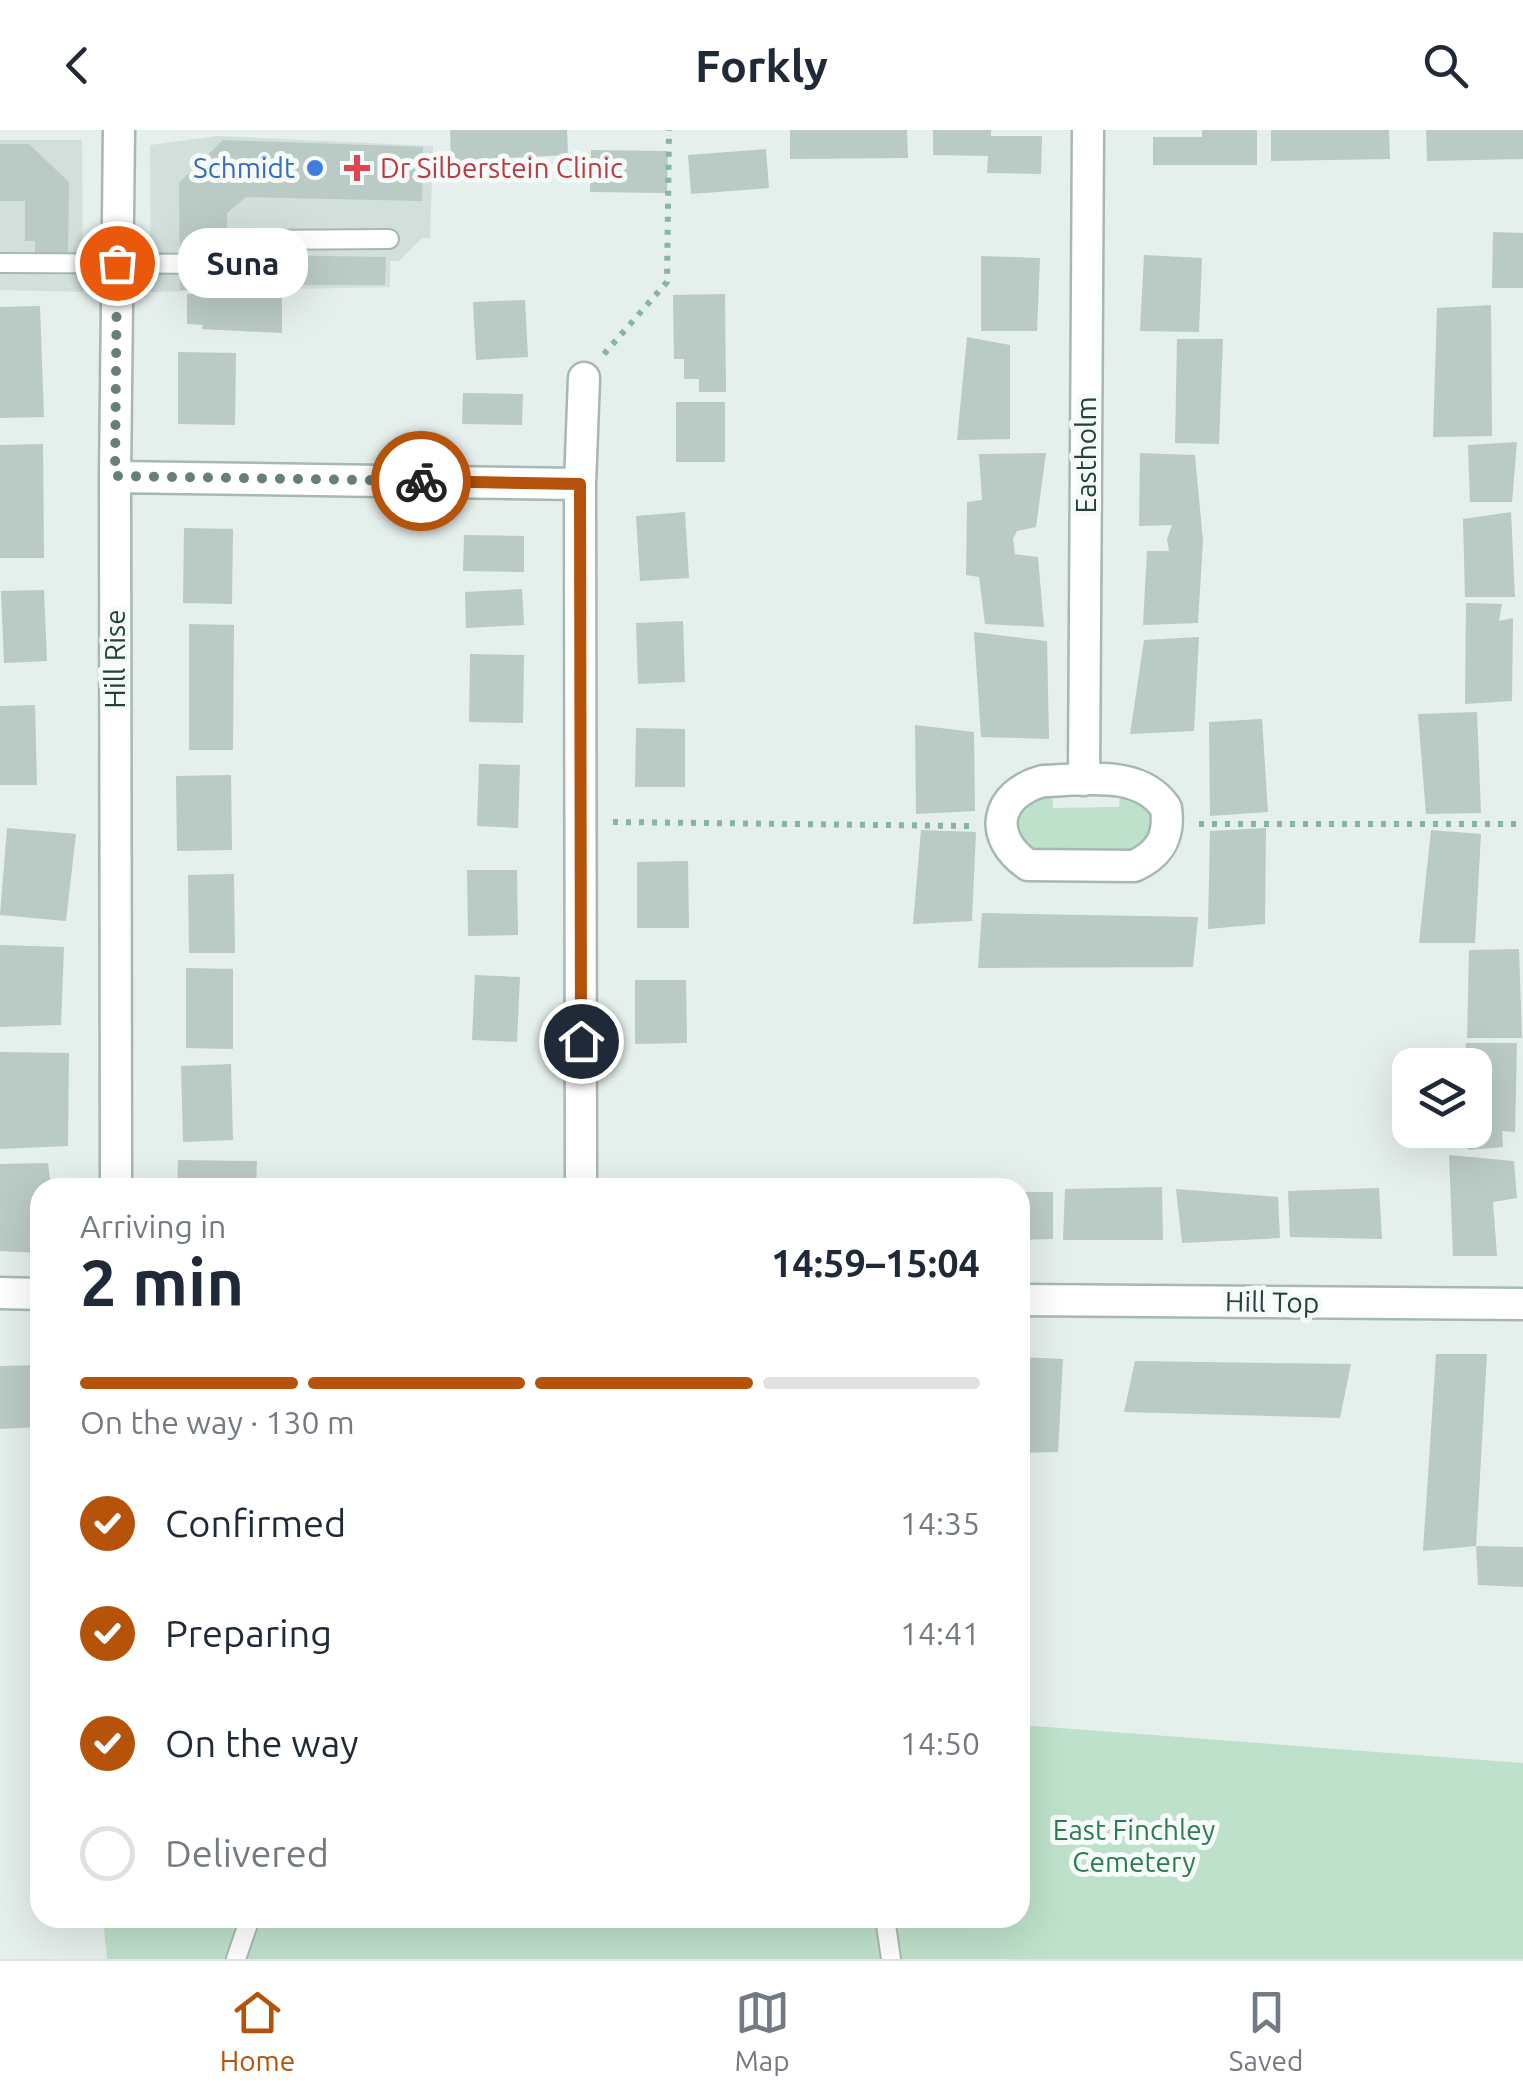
<!DOCTYPE html>
<meta charset="utf-8">
<style>
:root{--surface:#fff;--page:#f2f2f3;--text:#1f2937;--muted:#747a83;--line:#e0e1e3;--accent:#b45309}
body{margin:0;font-family:Ubuntu,sans-serif;background:var(--page);color:var(--text);height:100vh;display:flex;flex-direction:column;font-size:38px;white-space:nowrap}
*{box-sizing:border-box;margin:0}
p{font-size:32px;color:var(--muted)}
.icon{flex:none;width:55px;height:55px;fill:none;stroke:currentColor;stroke-width:2;stroke-linecap:round;stroke-linejoin:round}
.map{position:relative;flex:1;overflow:hidden}
.details{position:absolute;left:30px;top:1048px;width:1000px;height:750px;display:flex;flex-direction:column;background:var(--surface);border-radius:30px;box-shadow:0 10px 40px #0002}
.details>*{flex:none}
.buttons{position:absolute;left:1392px;top:918px;display:grid;gap:20px}
.buttons a{display:grid;place-items:center;width:100px;height:100px;border-radius:20px;background:var(--surface);box-shadow:0 10px 40px #0002;font-size:50px}
.pin{position:absolute;display:grid;place-items:center;width:85px;height:85px;color:#fff;margin:-42px;border:5px solid #fff;border-radius:50%;box-shadow:0 2px 10px #0007}
.courier{position:absolute;display:grid;place-items:center;width:100px;height:100px;margin:-50px;border:8px solid #b45309;border-radius:50%;background:#fff;color:#222;box-shadow:0 2px 12px #0007}
.bubble{position:absolute;height:70px;border-radius:30px;background:var(--surface);box-shadow:0 10px 40px #0002;font-size:32px;font-weight:700;line-height:70px;text-align:center}
.head em{font-style:normal;font-weight:700}
.head div{display:flex;flex-direction:column-reverse}
.head{display:flex;align-items:center;justify-content:space-between;height:170px;padding:0 50px}
h1{font-size:65px;font-weight:700;line-height:75px}
.bar{display:grid;grid-template-columns:repeat(4,1fr);gap:15px 10px;align-content:center;height:120px;padding:0 50px}
.bar i{height:12px;border-radius:8px;background:var(--line)}
.bar .selected{background:var(--accent)}
.bar p{grid-column:span 4}
ol{padding:0 50px;list-style:none}
li{display:flex;align-items:center;gap:30px;height:110px}
li p{margin-inline-start:auto}
li .icon{padding:10px;border-radius:50%;background:var(--accent);color:#fff;stroke-width:4}
li:last-child{color:var(--muted)}
li i{width:55px;height:55px;border:5px solid var(--line);border-radius:50%}
header{display:flex;justify-content:space-between;align-items:center;height:130px;padding:0 50px;background:var(--surface);font-size:45px;font-weight:700}
.menu{display:flex;justify-content:space-around;align-items:center;height:140px;border-top:2px solid var(--line);background:var(--surface);font-size:28px;color:var(--muted)}
.menu a{display:grid;justify-items:center;gap:5px}
.menu .selected{color:var(--accent)}
.map>svg:first-child{display:block}
.built{fill:#d3dfdb}
.green{fill:#bee1cb}
.building{fill:#bacac5}
.lines{fill:none;stroke-linecap:round;stroke-linejoin:round}
.lane-casing{stroke:#a7b8b4;stroke-width:22}
.street-casing{stroke:#a7b8b4;stroke-width:35}
.path{stroke:#84b4aa;stroke-width:6;stroke-dasharray:5 8;stroke-linecap:butt}
.lane{stroke:#fff;stroke-width:18}
.street{stroke:#fff;stroke-width:30}
.done{stroke:#677f7a;stroke-width:10;stroke-dasharray:0 18}
.route{stroke:#b45309;stroke-width:12}
.shop-dot{fill:#3f7fe0;stroke:#f6fbf9;stroke-width:4}
.health-dot{fill:#e0444e;stroke:#f6fbf9;stroke-width:4}
.labels{text-anchor:middle;stroke-width:10;stroke-linejoin:round;paint-order:stroke}
.shop-label{font-size:28px;fill:#366cbe;stroke:#f6fbf9;text-anchor:end}
.health-label{font-size:28px;fill:#be3a42;stroke:#f6fbf9;text-anchor:start}
.street-label{font-size:28px;fill:#23423d;stroke:#f6fbf9}
.park-label{font-size:28px;fill:#2b7c52;stroke:#f6fbf9}
</style>
<header><svg class="icon" aria-label="back" viewBox="0 0 24 24"><path d="M15 5l-7 7 7 7"/></svg>Forkly<svg class="icon" aria-label="search" viewBox="0 0 24 24"><circle cx="10" cy="10" r="6"/><path d="M15 15l6 6"/></svg></header>
<div class="map">
<svg width="1523" height="1829" viewBox="0 0 1523 1829">
<rect width="100%" height="100%" fill="#e5efec"/>
<path class="built" d="M218,6L433,16L430,108H422L399,131H390V157L151,162L150,15Z
M0,10H82L83,162L0,160Z"/>
<path class="green" d="M1052,661L1053,678L1119,677L1120,661L1143,667L1157,695L1143,721L1032,725C1017,710 1009,696 1019,674Z
M1020,1595L1523,1633V1829H107L103,1788H1020Z"/>
<path class="building" d="M450,0H567L568,25L451,31Z
M790,0H907L908,28L790,29Z
M933,0H991V6H1042L1041,44L987,43L988,26L933,25Z
M1202,0H1257V35H1153V7H1202Z
M1271,0H1389L1390,29L1271,31Z
M1426,0H1523V29L1427,31Z
M223,10L423,17L422,71L246,67L227,83V160H180L179,53Z
M0,14H29L69,52L68,124L35,123V111H25V71H0Z
M766,19L769,58L691,64L688,25Z
M591,20L668,21L667,63L590,62Z
M1493,102L1523,103V158H1492Z
M260,125L386,127L385,155H258Z
M1144,125L1202,128L1199,202L1140,201Z
M981,126L1040,128L1037,201H981Z
M282,163V203L202,199L203,195L187,194V164Z
M725,164L726,262H699V249H684V229H674L673,165Z
M525,170L528,227L476,230L473,172Z
M1491,175L1492,306L1433,307L1437,178Z
M40,176L44,287L0,288V177Z
M967,207L1010,215V309L957,310Z
M1177,209H1223L1219,314L1175,313Z
M178,222L236,223L235,295L178,294Z
M463,263L523,264L522,295L462,294Z
M676,272H725V332H676Z
M1517,312L1512,372H1470L1468,315Z
M43,314L44,428H0V315Z
M1046,323L1036,397L1017,401L1013,409L1015,424L1038,427L1044,497L985,494L979,447L966,445L967,372L982,370L979,324Z
M1140,323L1195,325L1203,411L1198,493L1143,495L1147,421H1169L1167,409L1172,395L1139,396Z
M685,382L689,448L640,451L636,386Z
M1511,382L1515,467H1465L1463,389Z
M184,398L233,399L232,474L183,473Z
M464,405L524,406V442L463,441Z
M522,459L524,495L466,498L465,462Z
M44,460L47,531L4,533L1,461Z
M1466,473L1502,474L1499,491L1513,488L1512,571L1465,574Z
M683,491L685,552L638,554L636,493Z
M189,494L234,495L233,620H189Z
M974,502L1047,511L1049,609L981,607Z
M1199,507L1194,601L1130,604L1144,510Z
M470,524L524,525L523,593L469,592Z
M35,575L37,655H0V576Z
M1477,582L1481,683L1426,684L1418,584Z
M1262,589L1268,682L1210,686L1209,592Z
M915,595L974,602L975,681L916,684Z
M636,598L685,599V657H635Z
M479,634L520,635L518,698L477,696Z
M231,645L232,720L177,721L176,646Z
M7,698L76,704L66,791L0,785Z
M1266,698L1265,794L1208,799L1210,701Z
M921,700L976,702L972,791L913,794Z
M1431,700L1481,704L1475,813H1419Z
M688,731L689,798H637V732Z
M467,740H517L518,805L468,806Z
M234,744L235,823H189L188,745Z
M982,783L1198,787L1193,837L978,838Z
M0,815L64,817L61,895L0,897Z
M1519,819L1522,908H1467L1469,820Z
M186,838L233,839V919L186,918Z
M475,845L520,847L517,912L472,910Z
M635,850H686L687,913L635,914Z
M1466,913H1517L1515,1002L1502,1001L1503,1017L1468,1020L1469,1003L1459,1005V1000H1475V935H1464Z
M0,922L69,923L68,1016L0,1019Z
M231,934L233,1010L183,1012L181,936Z
M1449,1025L1514,1031L1517,1068L1493,1072L1497,1126H1453Z
M178,1030L257,1031L256,1058H177Z
M48,1033L51,1058H40V1123L0,1121V1034Z
M416,1049V1058H348V1050Z
M518,1051V1058H458V1053Z
M1162,1057L1163,1110H1063L1065,1059Z
M1379,1058L1382,1109L1290,1107L1288,1061Z
M1176,1059L1278,1067L1280,1108L1182,1113Z
M1020,1062H1053V1109L1020,1110Z
M1436,1224H1487L1476,1416L1423,1421Z
M1020,1227L1063,1229L1058,1322L1020,1323Z
M1135,1231L1351,1234L1340,1288L1124,1282Z
M40,1235V1297L0,1299V1236Z
M1476,1416L1523,1417V1457L1478,1455Z"/>
<g class="lines">
<defs>
<path id="lane" d="M0,133L240,134L247,110L389,109
M885,1788L891,1829
M236,1829L250,1788"/>
<path id="street" d="M115,347L580,354L581,1058
M580,354L584,248
M1084,650L1088,0
M1043,651C1085,650 1140,639 1166,678C1170,707 1160,724 1134,736L1028,735C987,707 995,664 1043,651Z
M116,1058L115,347L119,0
M0,1163L40,1164
M1020,1170L1523,1174"/>
</defs>
<use href="#lane" class="lane-casing"/>
<use href="#street" class="street-casing"/>
<path class="path" d="M604,224L667,152L669,0
M613,692L971,696
M1199,694H1523"/>
<use href="#lane" class="lane"/>
<use href="#street" class="street"/>
</g>
<g class="lines">
<path class="done" d="M117,133L115,346L421,351"/>
<path class="route" d="M421,351L580,354L581,911"/>
</g>
<circle class="shop-dot" cx="315" cy="38" r="10"/>
<path class="health-dot" d="M352 23h10v10h10v10h-10v10h-10v-10h-10v-10h10z"/>
<g class="labels">
<g class="shop-label">
<text x="295" y="48">Schmidt</text>
</g>
<g class="health-label">
<text x="380" y="48">Dr Silberstein Clinic</text>
</g>
<g class="street-label">
<text transform="translate(1086 325) rotate(-90)" y="10">Eastholm</text>
<text transform="translate(115 529) rotate(-90)" y="10">Hill Rise</text>
<text transform="translate(1272 1172) rotate(1)" y="10">Hill Top</text>
</g>
<g class="park-label">
<text x="1134" y="1710">East Finchley<tspan x="1134" dy="32">Cemetery</tspan></text>
</g>
</g>
</svg>
<div class="buttons">
<a><svg class="icon" aria-label="layers" viewBox="0 0 24 24"><path d="M12 4l9 5-9 5-9-5zM3 14l9 5 9-5"/></svg></a>
</div>
<div class="pin" style="left:117px;top:133px;background:#ea580c"><svg class="icon" aria-label="bag" viewBox="0 0 24 24"><path d="M5 8h14l-1 12H6zM9 8a3 3 0 0 1 6 0"/></svg></div>
<div class="pin" style="left:581px;top:911px;background:#1f2937"><svg class="icon" aria-label="home" viewBox="0 0 24 24"><path d="M3 11l9-7 9 7M6 9v11h12V9"/></svg></div>
<div class="courier" style="left:421px;top:351px"><svg class="icon" aria-label="bike" viewBox="0 0 24 24"><circle cx="6" cy="16" r="4"/><circle cx="18" cy="16" r="4"/><path d="M6 16l4-8h5l3 8M10 8l3 8H6M13 5h3"/></svg></div>
<div class="bubble" style="left:178px;top:98px;width:130px">Suna</div>
<section class="details">
<div class="head"><div><h1>2 min</h1><p>Arriving in</p></div><em>14:59–15:04</em></div>
<div class="bar"><i class="selected"></i><i class="selected"></i><i class="selected"></i><i></i><p>On the way · 130 m</p></div>
<ol>
<li><svg class="icon" aria-label="check" viewBox="0 0 24 24"><path d="M5 12l5 5 9-10"/></svg>Confirmed<p>14:35</p></li>
<li><svg class="icon" aria-label="check" viewBox="0 0 24 24"><path d="M5 12l5 5 9-10"/></svg>Preparing<p>14:41</p></li>
<li><svg class="icon" aria-label="check" viewBox="0 0 24 24"><path d="M5 12l5 5 9-10"/></svg>On the way<p>14:50</p></li>
<li><i></i>Delivered</li>
</ol>
</section>
</div>
<nav class="menu">
<a class="selected"><svg class="icon" aria-label="home" viewBox="0 0 24 24"><path d="M3 11l9-7 9 7M6 9v11h12V9"/></svg>Home</a>
<a><svg class="icon" aria-label="map" viewBox="0 0 24 24"><path d="M3 6l6-2 6 2 6-2v14l-6 2-6-2-6 2zM9 4v14M15 6v14"/></svg>Map</a>
<a><svg class="icon" aria-label="saved" viewBox="0 0 24 24"><path d="M7 4h10v16l-5-4-5 4z"/></svg>Saved</a>
</nav>
